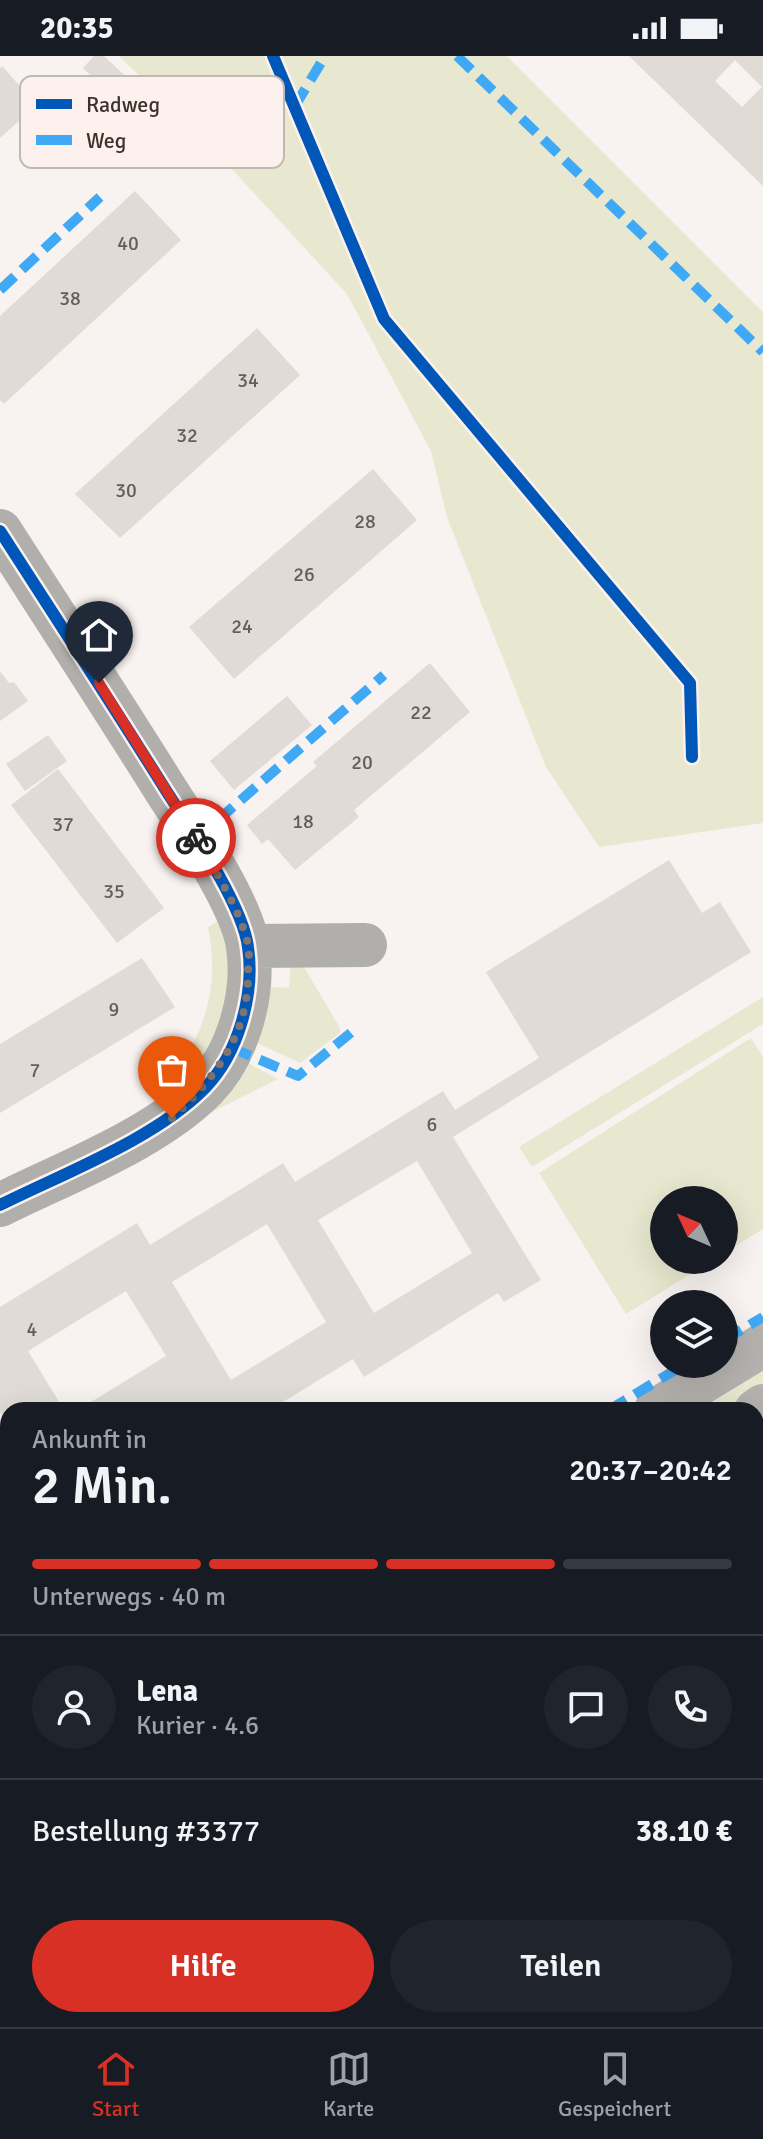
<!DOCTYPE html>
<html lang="de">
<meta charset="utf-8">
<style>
:root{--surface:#171b24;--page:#20242c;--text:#f1f3f6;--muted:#9ea1a6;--line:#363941;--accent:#d93025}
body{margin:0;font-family:Signika,sans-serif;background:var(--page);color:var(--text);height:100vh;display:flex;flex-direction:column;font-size:30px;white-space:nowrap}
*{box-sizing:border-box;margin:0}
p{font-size:26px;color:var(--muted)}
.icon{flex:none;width:44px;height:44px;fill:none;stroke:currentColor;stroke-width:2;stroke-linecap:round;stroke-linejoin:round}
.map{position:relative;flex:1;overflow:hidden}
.drawer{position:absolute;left:0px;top:1346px;width:764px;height:626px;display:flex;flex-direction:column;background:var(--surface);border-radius:24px 24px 0 0;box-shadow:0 8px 32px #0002}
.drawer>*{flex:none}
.needle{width:52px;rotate:314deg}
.controls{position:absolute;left:650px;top:1130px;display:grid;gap:16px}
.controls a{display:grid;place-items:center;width:88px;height:88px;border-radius:50%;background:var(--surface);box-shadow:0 8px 32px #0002;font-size:40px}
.pin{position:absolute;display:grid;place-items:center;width:68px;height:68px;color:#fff;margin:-82px -34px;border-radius:50% 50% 50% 0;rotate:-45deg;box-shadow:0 0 8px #0007}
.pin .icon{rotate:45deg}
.courier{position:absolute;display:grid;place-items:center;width:80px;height:80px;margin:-40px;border:6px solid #d93025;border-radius:50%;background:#fff;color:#222;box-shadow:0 2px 10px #0007}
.overview em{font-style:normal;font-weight:600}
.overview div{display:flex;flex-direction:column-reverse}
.overview{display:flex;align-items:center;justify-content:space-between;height:136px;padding:0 32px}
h1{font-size:52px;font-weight:600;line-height:60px}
.bar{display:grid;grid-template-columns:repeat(4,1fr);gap:12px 8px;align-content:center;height:96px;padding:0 32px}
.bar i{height:10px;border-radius:6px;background:var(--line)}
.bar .selected{background:var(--accent)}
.bar p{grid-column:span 4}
.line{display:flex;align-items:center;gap:20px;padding:0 32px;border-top:2px solid var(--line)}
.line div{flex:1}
.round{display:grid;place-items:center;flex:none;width:84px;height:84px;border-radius:42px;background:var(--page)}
.button{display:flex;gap:16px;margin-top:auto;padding:16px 32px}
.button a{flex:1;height:92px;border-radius:48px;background:var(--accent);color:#fff;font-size:32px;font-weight:600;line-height:92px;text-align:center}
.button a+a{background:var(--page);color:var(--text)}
.status{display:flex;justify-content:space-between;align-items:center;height:56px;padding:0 40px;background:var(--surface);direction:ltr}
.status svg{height:22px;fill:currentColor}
.tabs{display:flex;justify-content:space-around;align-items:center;height:112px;border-top:2px solid var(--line);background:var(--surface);font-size:22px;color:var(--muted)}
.tabs a{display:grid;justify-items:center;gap:4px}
.tabs .selected{color:var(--accent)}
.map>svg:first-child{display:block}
.green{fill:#e8e8d0}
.building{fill:#e1dbd6;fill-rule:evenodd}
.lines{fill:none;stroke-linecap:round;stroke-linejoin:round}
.minor{stroke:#b1afab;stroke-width:44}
.major{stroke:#b4b1ae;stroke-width:44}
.quiet{stroke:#3fa9f5;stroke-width:10;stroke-dasharray:20 10;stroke-linecap:butt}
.cycleway-casing{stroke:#fcf1ec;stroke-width:17}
.cycleway{stroke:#0057b8;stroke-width:12}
.done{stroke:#7e7571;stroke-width:8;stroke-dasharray:0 14.4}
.route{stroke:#d93025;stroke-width:10}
.labels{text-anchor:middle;stroke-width:8;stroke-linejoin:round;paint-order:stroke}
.number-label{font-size:20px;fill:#665d58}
.key{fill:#fcf1ec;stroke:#c2b8b3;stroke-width:2}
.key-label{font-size:22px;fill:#3c322d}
</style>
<div class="status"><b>20:35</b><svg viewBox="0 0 49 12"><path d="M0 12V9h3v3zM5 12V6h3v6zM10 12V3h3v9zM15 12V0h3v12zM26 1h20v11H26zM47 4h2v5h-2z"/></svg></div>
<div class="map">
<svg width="763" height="1971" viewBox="0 0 763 1971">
<rect width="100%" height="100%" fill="#f8f2f0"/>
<path class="green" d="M119,0H507L763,256V767L599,791L546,711L447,461L431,395L347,238L194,72Z
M223,862L231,936L209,996L163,1047L154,1034C203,995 221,932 208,871Z
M300,904L340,972V977L300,1007L255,986L270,931L289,932L291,905Z
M763,941V968L532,1111L519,1091Z
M751,982L763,1001V1173L724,1197V1144H664V1204H713L626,1258L539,1117Z
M248,1007L278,1023L202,1061Z
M763,1308V1332L728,1354H689Z"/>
<path class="building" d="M94,0H104L137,31L121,48L83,12Z
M629,0H763V130ZM735,4L762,31L742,51L715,25Z
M2,10L37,49L0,82V12Z
M135,135L181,184L4,348L0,344V260Z
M257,272L300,319L120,482L75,438Z
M373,413L417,464L234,623L189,571Z
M430,607L470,656L354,754L359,761L295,814L268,783L262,788L247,769L317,710L313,706Z
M0,615L9,627L14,626L28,645L0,665Z
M287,640L312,669L234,734L210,705Z
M48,679L67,705L25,735L6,708Z
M58,713L164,852L117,887L11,749Z
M669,804L702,857L720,846L751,896L453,1081L541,1224L504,1246L498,1237L364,1321L353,1303L270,1354H78L166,1300L126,1235L28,1295L64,1354H8V1369L0,1356V1251L137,1167L150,1189L283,1107L295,1126L443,1035L455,1054L539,1002L486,916ZM417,1105L472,1197L374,1257L318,1164ZM267,1168L326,1266L231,1324L172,1226Z
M142,902L175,951L0,1057V988Z
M763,1425V1579L756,1585V1429Z
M8,1572V1606L0,1611V1577Z
M756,1612L763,1628V1775L756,1781Z
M763,1930V1954L756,1942V1934Z
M36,1964H281L288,1971H28Z
M306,1964H397L389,1971H298Z"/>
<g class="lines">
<path class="minor" d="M0,475C56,562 112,648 167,736C191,773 243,850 248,891C255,939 238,998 205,1032C155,1083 64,1117 0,1149
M248,890L365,889
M518,1971L530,1964"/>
<path class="major" d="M656,1354L763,1289
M756,1355L763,1350
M0,1769L8,1764"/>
<path class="quiet" d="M457,0L763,296
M295,50L325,0
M0,234L100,141
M218,764L384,619
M232,992L298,1020L353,975
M724,1284L763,1261
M609,1354L685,1308
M756,1379L763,1375
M0,1729L8,1724
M0,1817L8,1812
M443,1971L450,1964
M629,1971L643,1964"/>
<defs>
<path id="cycleway" d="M273,0L384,263L690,627L692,701
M0,475C56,562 112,648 167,736C191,773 243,850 248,891C255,939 238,998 205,1032C155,1083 64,1117 0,1149"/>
</defs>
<use href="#cycleway" class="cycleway-casing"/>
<use href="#cycleway" class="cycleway"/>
</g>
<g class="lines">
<path class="done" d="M172,1062C214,1023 248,980 248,919C248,910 250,898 248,888C239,851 215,815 196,782"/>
<path class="route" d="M99,627L196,782"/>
</g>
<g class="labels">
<g class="number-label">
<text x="128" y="194">40</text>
<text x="70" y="249">38</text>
<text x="248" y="331">34</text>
<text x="187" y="386">32</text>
<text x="126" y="441">30</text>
<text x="365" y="472">28</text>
<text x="304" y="525">26</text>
<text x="242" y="577">24</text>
<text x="421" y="663">22</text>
<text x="362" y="713">20</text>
<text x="303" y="772">18</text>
<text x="63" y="775">37</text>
<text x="114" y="842">35</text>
<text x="114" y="960">9</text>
<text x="35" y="1021">7</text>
<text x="432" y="1075">6</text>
<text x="32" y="1280">4</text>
</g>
</g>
<rect x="20" y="20" width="264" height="92" rx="12" class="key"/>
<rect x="36" y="43" width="36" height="10" fill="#0057b8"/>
<rect x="36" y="79" width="36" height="10" fill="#3fa9f5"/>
<g class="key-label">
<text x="86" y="56">Radweg</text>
<text x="86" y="92">Weg</text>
</g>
</svg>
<div class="controls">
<a><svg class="needle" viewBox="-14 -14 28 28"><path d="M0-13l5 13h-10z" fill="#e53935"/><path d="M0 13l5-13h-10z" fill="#9ea1a6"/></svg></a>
<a><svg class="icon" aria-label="layers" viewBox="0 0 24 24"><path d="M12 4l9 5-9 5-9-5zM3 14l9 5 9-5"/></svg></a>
</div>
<div class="pin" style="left:172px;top:1062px;background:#ea580c"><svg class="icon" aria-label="bag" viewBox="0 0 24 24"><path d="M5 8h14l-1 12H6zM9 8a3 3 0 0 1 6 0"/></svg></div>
<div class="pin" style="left:99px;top:627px;background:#1f2937"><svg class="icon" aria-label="home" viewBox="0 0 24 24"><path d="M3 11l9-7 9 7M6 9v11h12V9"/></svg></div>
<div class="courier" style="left:196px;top:782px"><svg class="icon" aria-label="bike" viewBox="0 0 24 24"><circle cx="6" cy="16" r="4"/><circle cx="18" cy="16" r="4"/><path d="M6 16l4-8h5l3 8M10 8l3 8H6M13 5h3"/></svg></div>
<section class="drawer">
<div class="overview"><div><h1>2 Min.</h1><p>Ankunft in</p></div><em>20:37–20:42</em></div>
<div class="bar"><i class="selected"></i><i class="selected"></i><i class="selected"></i><i></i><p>Unterwegs · 40 m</p></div>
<div class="line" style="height:144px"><a class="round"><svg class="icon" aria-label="person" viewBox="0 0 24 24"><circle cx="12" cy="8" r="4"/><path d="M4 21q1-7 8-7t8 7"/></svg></a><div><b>Lena</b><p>Kurier · 4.6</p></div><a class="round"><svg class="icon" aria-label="chat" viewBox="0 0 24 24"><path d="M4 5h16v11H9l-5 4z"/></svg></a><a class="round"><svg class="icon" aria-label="phone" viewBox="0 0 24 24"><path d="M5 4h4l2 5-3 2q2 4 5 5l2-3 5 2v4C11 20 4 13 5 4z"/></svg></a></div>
<div class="line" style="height:104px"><div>Bestellung #3377</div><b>38.10 €</b></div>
<div class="button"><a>Hilfe</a><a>Teilen</a></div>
</section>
</div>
<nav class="tabs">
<a class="selected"><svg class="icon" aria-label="home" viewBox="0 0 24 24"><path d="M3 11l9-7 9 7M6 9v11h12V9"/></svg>Start</a>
<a><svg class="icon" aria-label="map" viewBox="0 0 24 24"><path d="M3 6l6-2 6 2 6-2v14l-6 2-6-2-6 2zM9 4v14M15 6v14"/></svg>Karte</a>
<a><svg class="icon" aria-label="saved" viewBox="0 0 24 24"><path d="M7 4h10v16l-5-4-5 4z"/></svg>Gespeichert</a>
</nav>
